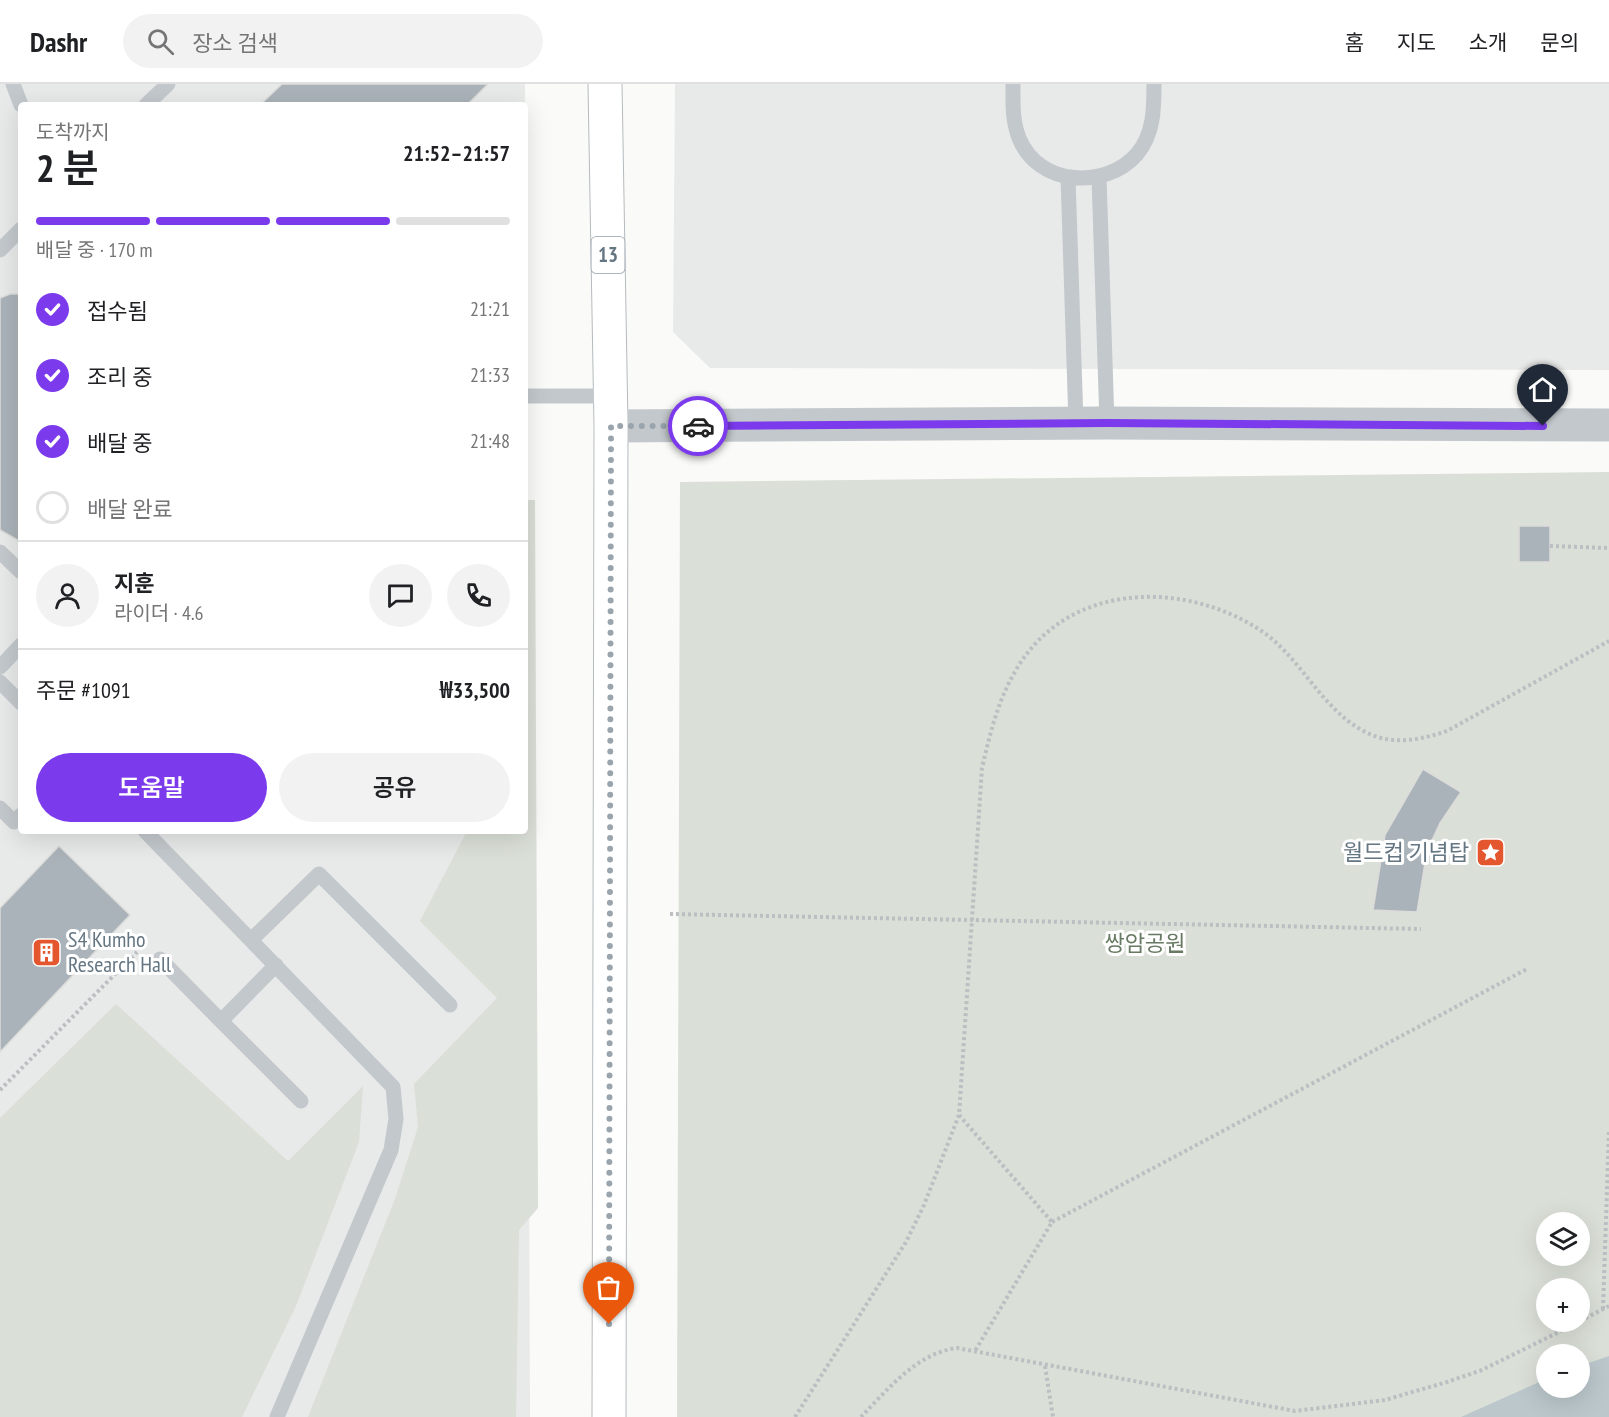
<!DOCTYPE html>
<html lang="ko">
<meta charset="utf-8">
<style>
:root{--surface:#fff;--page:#f2f2f2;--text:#202124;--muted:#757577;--line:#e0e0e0;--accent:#7c3aed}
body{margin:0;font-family:"PT Sans Narrow","Noto Sans KR",sans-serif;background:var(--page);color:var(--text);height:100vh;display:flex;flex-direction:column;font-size:22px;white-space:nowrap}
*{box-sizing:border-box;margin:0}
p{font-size:20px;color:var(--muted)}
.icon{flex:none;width:33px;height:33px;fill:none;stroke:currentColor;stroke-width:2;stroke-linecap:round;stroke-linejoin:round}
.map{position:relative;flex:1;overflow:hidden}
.sheet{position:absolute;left:18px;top:18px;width:510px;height:732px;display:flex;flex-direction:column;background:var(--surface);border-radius:6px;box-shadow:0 6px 24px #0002}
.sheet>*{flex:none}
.fabs{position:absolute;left:1536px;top:1128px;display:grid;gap:12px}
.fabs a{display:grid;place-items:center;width:54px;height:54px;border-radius:50%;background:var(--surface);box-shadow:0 6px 24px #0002;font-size:30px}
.pin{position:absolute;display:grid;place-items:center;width:51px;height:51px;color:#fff;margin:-62px -26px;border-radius:50% 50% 50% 0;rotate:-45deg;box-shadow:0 0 6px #0007}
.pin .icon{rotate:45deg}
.courier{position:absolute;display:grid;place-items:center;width:60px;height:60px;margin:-30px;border:4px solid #7c3aed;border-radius:50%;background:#fff;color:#222;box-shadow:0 2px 8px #0007}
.summary em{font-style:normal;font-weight:600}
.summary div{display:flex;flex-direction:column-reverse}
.summary{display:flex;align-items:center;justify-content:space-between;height:102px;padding:0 18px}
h1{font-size:39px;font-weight:600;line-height:45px}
.bar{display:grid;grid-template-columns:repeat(4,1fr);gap:9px 6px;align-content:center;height:72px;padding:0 18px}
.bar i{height:8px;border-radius:4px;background:var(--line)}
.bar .current{background:var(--accent)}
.bar p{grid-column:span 4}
.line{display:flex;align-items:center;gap:15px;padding:0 18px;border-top:2px solid var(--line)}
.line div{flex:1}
.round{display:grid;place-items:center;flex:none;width:63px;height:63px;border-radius:32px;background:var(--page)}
ol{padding:0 18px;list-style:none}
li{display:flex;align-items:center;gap:18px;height:66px}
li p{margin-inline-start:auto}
li .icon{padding:6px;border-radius:50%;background:var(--accent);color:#fff;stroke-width:4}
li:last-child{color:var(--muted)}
li i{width:33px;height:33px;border:3px solid var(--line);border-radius:50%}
.primary-button{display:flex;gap:12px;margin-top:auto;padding:12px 18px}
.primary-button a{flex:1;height:69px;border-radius:36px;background:var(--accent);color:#fff;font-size:24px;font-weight:600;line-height:69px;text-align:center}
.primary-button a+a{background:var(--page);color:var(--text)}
header{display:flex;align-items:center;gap:36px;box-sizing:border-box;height:84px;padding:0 30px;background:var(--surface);border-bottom:2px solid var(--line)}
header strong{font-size:28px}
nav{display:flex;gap:33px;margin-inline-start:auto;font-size:21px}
.search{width:420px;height:54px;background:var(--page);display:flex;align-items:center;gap:15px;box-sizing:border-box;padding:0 21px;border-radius:33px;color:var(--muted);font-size:22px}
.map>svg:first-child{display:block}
.built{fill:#e8e9e9;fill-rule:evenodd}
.green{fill:#dadfd7;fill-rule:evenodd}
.water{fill:#bbc7cb}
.building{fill:#aab3b9;stroke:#dcdcda;stroke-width:1.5}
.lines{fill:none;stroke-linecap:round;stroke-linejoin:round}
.primary-casing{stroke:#b5babe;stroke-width:35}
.path{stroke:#bbbfc2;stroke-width:4;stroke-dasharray:3 3;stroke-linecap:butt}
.service{stroke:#c3c8cc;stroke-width:15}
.tertiary{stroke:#c3c8cc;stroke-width:33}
.primary{stroke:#fff;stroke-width:33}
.done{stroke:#99a4ac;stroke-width:6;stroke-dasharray:0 10.8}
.route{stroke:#7c3aed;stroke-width:8}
.labels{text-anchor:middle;stroke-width:6;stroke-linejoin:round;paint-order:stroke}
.shield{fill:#fff;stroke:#939fa8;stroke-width:1.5}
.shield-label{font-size:21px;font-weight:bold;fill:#657683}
.poi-label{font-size:22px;fill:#657683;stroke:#fff;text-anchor:end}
.park-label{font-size:22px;fill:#687a64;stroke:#fff}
</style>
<header>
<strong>Dashr</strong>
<div class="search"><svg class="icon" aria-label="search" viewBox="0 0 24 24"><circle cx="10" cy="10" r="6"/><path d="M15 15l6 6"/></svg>장소 검색</div>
<nav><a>홈</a><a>지도</a><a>소개</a><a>문의</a></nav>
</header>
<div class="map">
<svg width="1609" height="1333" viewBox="0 0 1609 1333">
<rect width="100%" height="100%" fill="#fafaf8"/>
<path class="built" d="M0,0H525L530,1333H0ZM21,21H525V747H21Z
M675,0H1609V286L710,284L673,248Z"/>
<path class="green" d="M1609,388V1333H677L680,398ZM1546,1138H1580V1172H1546ZM1546,1204H1580V1238H1546ZM1546,1270H1580V1304H1546Z
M525,416H535L538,1124L519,1146L516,1333H308L395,1115L418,1043L414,1000L497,914L420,837L467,747H525Z
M116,920L288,1077L363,1002L359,1058L296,1222L242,1333H0V1034Z"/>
<path class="water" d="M1609,1272V1333H1461L1546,1295V1304H1580V1282Z"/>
<path class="building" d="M282,0H488L467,21H260Z
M10,210H21V458L0,446V214Z
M1519,442H1550V478H1519Z
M1423,685L1461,708L1440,739L1427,767L1417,828L1373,826L1385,751Z
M59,762L130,831L0,968V824Z"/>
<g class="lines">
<defs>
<path id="primary" d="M605,0L611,342L609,1333"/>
</defs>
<use href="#primary" class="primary-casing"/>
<path class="path" d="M1550,462L1609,464
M670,830L1421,845
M0,1006L137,868
M959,1031L1052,1138L975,1267
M1052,1138L1527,885
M1603,1225L1609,1046
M1580,1237L1609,1222
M1045,1282L1053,1333
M795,1333L906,1158L924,1121L959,1031L982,684C991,646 999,611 1021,578C1074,498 1185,497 1260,546C1303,574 1323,631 1372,651C1397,661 1423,655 1447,647L1609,557
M861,1333C888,1305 917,1269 957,1264L1295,1327L1385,1316L1447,1298L1482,1286L1579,1238"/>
<path class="service" d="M13,0L21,21
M1013,0C1013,19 1012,36 1019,54C1038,102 1106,106 1137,70C1154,50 1154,24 1154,0
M146,21L168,0
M1068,93L1076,339
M1099,93L1107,339
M0,166L21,145
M525,312H611
M0,468L21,488
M0,583L21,561
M0,598L21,619
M0,724L14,738L21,731
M145,747L393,1003L396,1035L391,1066L277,1333
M251,856L319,790L450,921
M160,875L221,937L276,881
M221,937L301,1017"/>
<path class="tertiary" d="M611,342L1107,339L1609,341"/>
<use href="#primary" class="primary"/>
</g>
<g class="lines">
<path class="done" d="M609,1240L611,342H698"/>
<path class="route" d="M698,342L1107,339L1543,342"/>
</g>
<defs>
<symbol id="sight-square" viewBox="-11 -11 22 22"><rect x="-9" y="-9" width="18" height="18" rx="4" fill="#e4572e" stroke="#fff"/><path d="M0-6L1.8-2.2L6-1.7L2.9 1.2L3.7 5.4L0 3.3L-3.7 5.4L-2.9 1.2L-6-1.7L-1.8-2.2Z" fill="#fff"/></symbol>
<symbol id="building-square" viewBox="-11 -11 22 22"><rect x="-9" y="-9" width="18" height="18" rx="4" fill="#e4572e" stroke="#fff"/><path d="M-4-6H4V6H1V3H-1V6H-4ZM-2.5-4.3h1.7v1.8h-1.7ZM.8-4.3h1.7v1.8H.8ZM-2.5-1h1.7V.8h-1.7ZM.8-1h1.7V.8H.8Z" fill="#fff"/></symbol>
</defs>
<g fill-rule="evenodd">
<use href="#sight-square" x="1474" y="752" width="33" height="33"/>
<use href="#building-square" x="30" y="852" width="33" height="33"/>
</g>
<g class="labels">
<rect class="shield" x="591.5" y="153" width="33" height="36" rx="4.5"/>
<g class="shield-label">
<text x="608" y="178">13</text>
</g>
<g class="poi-label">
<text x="1469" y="776">월드컵 기념탑</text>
<text x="68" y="863" text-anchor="start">S4 Kumho<tspan x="68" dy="25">Research Hall</tspan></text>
</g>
<g class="park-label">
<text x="1145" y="867">쌍암공원</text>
</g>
</g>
</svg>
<div class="fabs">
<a><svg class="icon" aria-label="layers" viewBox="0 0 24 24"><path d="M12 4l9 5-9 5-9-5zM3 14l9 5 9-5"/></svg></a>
<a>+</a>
<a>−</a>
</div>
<div class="pin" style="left:609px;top:1240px;background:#ea580c"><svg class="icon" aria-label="bag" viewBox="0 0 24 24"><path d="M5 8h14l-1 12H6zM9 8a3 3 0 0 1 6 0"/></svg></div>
<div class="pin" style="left:1543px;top:342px;background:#1f2937"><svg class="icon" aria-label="home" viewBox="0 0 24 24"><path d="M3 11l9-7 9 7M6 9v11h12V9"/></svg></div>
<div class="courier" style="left:698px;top:342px"><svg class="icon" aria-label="car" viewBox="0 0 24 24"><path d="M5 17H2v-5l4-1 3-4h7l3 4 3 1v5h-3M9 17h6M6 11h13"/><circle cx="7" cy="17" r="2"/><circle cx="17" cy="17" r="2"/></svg></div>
<section class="sheet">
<div class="summary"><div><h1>2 분</h1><p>도착까지</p></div><em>21:52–21:57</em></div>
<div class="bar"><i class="current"></i><i class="current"></i><i class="current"></i><i></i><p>배달 중 · 170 m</p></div>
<ol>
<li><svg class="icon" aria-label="check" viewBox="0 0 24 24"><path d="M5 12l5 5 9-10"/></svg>접수됨<p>21:21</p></li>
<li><svg class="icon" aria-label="check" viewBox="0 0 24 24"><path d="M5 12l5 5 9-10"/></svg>조리 중<p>21:33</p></li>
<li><svg class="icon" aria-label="check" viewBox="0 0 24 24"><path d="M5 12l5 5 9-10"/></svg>배달 중<p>21:48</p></li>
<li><i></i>배달 완료</li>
</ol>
<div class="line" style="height:108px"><a class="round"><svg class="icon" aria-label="person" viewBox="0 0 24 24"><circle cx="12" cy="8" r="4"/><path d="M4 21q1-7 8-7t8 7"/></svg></a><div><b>지훈</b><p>라이더 · 4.6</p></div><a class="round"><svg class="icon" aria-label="chat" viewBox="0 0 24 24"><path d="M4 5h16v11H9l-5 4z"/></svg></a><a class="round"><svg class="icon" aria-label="phone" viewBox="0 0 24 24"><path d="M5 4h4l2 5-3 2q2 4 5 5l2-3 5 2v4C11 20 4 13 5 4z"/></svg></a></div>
<div class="line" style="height:78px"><div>주문 #1091</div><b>₩33,500</b></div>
<div class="primary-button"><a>도움말</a><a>공유</a></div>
</section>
</div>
